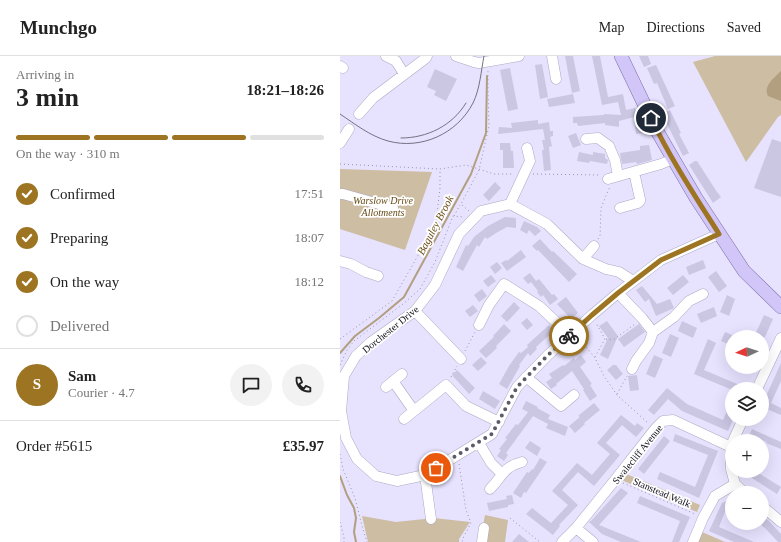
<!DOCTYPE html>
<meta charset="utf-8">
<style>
:root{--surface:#fff;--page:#f2f2f2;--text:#222;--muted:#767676;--line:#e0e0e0;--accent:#9d7422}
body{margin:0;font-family:Georgia,serif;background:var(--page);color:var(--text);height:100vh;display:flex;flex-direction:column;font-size:15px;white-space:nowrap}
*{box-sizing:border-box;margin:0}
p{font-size:13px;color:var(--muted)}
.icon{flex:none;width:22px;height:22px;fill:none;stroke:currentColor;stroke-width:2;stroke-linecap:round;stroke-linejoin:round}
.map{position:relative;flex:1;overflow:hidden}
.details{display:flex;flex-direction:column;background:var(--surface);width:340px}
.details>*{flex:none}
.needle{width:26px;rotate:266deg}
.controls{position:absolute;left:385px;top:274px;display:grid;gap:8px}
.controls a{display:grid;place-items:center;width:44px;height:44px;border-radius:50%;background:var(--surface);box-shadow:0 4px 16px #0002;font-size:20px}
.pin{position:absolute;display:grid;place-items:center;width:34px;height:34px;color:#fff;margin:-17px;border:2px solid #fff;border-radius:50%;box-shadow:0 1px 4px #0007}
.courier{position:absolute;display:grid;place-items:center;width:40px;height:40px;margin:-20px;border:3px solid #9d7422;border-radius:50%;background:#fff;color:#222;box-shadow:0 1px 5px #0007}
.head em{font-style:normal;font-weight:800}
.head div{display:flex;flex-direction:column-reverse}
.head{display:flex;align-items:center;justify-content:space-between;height:68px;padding:0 16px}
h1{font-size:26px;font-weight:800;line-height:30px}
.bar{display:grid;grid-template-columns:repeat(4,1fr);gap:6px 4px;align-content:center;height:48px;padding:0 16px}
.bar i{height:5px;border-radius:3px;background:var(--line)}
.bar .selected{background:var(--accent)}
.bar p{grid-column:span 4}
.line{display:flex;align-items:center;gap:10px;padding:0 16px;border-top:1px solid var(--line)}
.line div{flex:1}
.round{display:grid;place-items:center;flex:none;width:42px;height:42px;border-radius:21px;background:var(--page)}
ol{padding:0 16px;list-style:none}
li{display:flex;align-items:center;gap:12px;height:44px}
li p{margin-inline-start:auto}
li .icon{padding:4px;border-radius:50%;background:var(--accent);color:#fff;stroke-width:4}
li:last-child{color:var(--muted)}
li i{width:22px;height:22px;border:2px solid var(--line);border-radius:50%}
header{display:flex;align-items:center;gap:24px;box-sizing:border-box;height:56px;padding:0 20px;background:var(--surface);border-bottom:1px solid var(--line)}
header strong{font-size:19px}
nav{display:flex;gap:22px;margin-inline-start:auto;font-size:14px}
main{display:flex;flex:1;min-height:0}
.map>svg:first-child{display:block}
.green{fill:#cdbda2}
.water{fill:#b29f80}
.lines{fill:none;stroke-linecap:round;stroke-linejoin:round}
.stream{stroke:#b29f80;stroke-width:2}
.building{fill:#cbc6e2}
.minor-casing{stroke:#ada8c3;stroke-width:11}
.major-casing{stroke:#7b6ea6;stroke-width:14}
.path{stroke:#9894a9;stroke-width:1;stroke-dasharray:1 3;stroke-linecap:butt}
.minor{stroke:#fff;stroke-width:10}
.major{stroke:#d1c6f7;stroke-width:13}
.tram{stroke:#757284;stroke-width:1}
.done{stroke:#5d5a6a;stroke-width:4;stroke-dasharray:0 7.2}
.route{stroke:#9d7422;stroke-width:5}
.labels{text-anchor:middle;stroke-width:3.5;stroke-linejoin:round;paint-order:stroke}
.park-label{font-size:10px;font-style:italic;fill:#664a13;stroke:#fff}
.street-label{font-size:10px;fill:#12101a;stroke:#fff}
.water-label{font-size:11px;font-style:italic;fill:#6b4f19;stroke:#fff}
</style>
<header>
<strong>Munchgo</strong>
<nav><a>Map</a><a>Directions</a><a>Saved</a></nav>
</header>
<main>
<section class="details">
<div class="head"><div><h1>3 min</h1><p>Arriving in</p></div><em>18:21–18:26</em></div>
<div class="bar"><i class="selected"></i><i class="selected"></i><i class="selected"></i><i></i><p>On the way · 310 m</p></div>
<ol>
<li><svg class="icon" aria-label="check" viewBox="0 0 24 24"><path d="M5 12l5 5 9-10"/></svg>Confirmed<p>17:51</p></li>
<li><svg class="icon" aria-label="check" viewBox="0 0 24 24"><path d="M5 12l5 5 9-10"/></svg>Preparing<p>18:07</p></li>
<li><svg class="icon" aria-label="check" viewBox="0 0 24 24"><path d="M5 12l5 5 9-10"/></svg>On the way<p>18:12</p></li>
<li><i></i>Delivered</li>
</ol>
<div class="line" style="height:72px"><b class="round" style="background:var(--accent);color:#fff">S</b><div><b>Sam</b><p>Courier · 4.7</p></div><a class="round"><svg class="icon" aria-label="chat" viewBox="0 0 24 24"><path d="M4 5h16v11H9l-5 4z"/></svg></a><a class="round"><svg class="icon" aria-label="phone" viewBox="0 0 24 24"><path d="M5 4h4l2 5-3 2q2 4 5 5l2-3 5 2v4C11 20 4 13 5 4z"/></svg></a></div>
<div class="line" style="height:52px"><div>Order #5615</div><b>£35.97</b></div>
</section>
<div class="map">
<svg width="441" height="486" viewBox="0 0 441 486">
<rect width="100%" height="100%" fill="#e7e2fe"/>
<path class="green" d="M375,0H441V59L438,61L406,106L353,6Z
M0,113L92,116L65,194L0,173Z
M284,417L360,449L357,456L279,423Z
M145,459L168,464L165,486H140Z
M22,460L56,466L94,462L130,466L119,483V486H28Z
M362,476L385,486H358Z"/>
<path class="water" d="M441,15V45L428,40C423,30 434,22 441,15Z"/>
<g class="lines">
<path class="stream" d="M0,297L15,280L39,262L64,241L131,118L146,77L147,20
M0,420L7,439L14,452L16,462L14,476L16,486"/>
</g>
<path class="building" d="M225,0H233L240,35L232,37Z
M252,0H260L268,41L283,38L286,54L295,52L300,68L302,67L303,77L296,78L294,61L279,65V71L265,69V67L238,70L237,67H233V61L264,59V58L281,59L278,46L262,49Z
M299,0H308L311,8L304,11Z
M202,8L208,41L200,43L195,9Z
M316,9L335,50L328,53L317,27L314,28L307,12Z
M170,12L178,53L168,55L160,14Z
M95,13L117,23L106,45L94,39L96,35L87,31Z
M233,38L235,47L209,51L207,43Z
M330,54L341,77L339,78L349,97L343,100L322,58Z
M198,64V68L209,66L210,75H213V80L210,81L212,90L209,91L211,114L204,115L202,94H204L202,84H205L203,73L158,78L159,71L172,72L171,67Z
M236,77L241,89L233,92L228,80Z
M432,83L441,86V141L414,132Z
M160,87H170L171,95H173L174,112H163V94H160Z
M309,89L312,104L297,108L296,106L282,108L280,97L300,94V90Z
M239,96L253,99V96L265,98V102L268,104L267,108L250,105L249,107L237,105Z
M355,105H357L377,136L381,141L373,147L349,109Z
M155,126L161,132L149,145L143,139Z
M165,161L176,162V172L167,171L156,177L147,183L145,181L139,191L137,189L123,215L116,211L126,189L128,190L134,181L148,170Z
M184,165L197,171L201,175L195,180L189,174L187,178L180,174Z
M200,183L212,196L213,195L237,218L229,226L198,194L197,195L192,190Z
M181,194L186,201L167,215L161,207L166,204L167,205Z
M363,204L366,212L349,219L346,211Z
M157,206L162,212L155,218L150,211Z
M376,215L387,230L379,236L368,221Z
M190,217L196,225L199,223L212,239L214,238L218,243L210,249L203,239L201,241L197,236L198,235L191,226L188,228L183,222Z
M151,219L156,225L148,231L143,225Z
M343,219L349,226L333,239L327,232Z
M302,230L317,248L330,243L334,252L332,253L316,260L309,243L305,246L296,234Z
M142,233L147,240L139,246L134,239Z
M387,239L395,243L389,260L380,256Z
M226,241L238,257L231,263L217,248Z
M174,246L180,252L167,266L161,260Z
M133,249L138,255L130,261L125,255Z
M374,251L377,260L361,267L357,258Z
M424,259L433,263L425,281H414Z
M187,262L193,269L187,274L181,267Z
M267,265L278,280L268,303L260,299L268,282L259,270Z
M342,265L357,272L353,282L338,275Z
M164,268L171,275L156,290L157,292L146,302L139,295L154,281L153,280Z
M299,268L305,276L284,291L278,283Z
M209,269L214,275L196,291L197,293L190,300L188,297L179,309L180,310L167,333L159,328L169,310L179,296L181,297L188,291L187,289Z
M385,276L392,279V290L381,285Z
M330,278L339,282L331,301L322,297Z
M368,283L376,287L364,314L409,333H390L354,318Z
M241,299L246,306L240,311L252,328L250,329L257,340L250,345L243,334L244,333L232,315L216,328L217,329L211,333L206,326L212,322L209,318L223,309L224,310L234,302L235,304Z
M314,299L323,303L315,322L306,318Z
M141,301L147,307L138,315L132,309Z
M441,307V325L431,347L441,352V359L422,351V349Z
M273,309H276L283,318L276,324L267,314Z
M117,314L135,332L129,338L112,319Z
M297,319L299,334L290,335L288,320Z
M327,332L347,348L383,364L392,343V366L388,375L342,355L328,343L314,359L308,354Z
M143,335L160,345L155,353L139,343Z
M186,345L198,351L197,352L210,359L208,363L228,371L225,380L206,372L208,368L193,360L166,397L168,399L164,405L157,400L161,394L159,393L167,383L165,382L176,368L178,369L188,356L182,353Z
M254,347L260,354L244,367L245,368L235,377L229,370L240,361L238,360Z
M281,359L295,370L297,367L304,372L296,381L282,369L266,387L280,399L254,430L238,416L222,434L238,449L219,469L220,470L213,479L186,458L192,452L211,467L213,465L228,449L212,435L237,407L252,419L270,398L257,387Z
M412,373L441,386V393L426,387L427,386L416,382L415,385H407Z
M335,378L378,395L359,442L317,423L320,416L355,431L368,399L333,385Z
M324,380L330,385L304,418L298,413Z
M190,385L201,392L197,400L185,392Z
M200,402L207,406L186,437L184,436L181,442L173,437L187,416L189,417L192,413L193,414Z
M401,415H415L441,431L437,438Z
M281,432L288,437L259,469L301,486H281L262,478L249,466L250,465H251Z
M172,439L174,448L168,449V451L149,455L147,447L167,443L166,440Z
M300,440L350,461L339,486H332L340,465L297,447Z
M392,443V450L386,453L379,471L414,486H394L369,475L382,447Z
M422,460L428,464L441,478V486H438L425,472L422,470Z
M179,478L189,486H172Z"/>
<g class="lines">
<defs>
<path id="minor" d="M46,0L56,5L64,18
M116,0L134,6L139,7L179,0
M212,0L216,23
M0,10L3,12
M19,58L33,42L86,2L87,0
M246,83L258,82L269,90L275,104L278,120
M0,87L9,73
M268,123L321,108L333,103
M0,138H3L53,152
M170,148L190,105L187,92
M280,152L298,147L300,145V143L294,116
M243,203L254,190
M0,205L11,208L26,216L38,220
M293,225L279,216L266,213L243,203L207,168L170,148L141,155L119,178L95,229L75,255L31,286L16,300L4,320L1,355L6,382L17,403L36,420L57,425L85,419L152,378L177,331L208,299L252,259L278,237L321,204L379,178
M278,237L302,262L313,276
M75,255L121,303
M139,269L149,249L164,228L199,250L230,279
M292,313L296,305L309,287L313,276L334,261L349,245L363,238
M186,321L221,350L234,339
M53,325L74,355L106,329L126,350L159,366
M46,331L62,318
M417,333L441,282
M64,363L74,355
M393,385L403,363
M139,387L151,407L162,418
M392,388L391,391V413L395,428L405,437
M85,419L91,463
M150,433C162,421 163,411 182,406
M422,450L441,466
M236,472L253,486
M142,486L144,472
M222,486L236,472L275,424L315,373L323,365L333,364L391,391
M353,486L363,462L375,440L395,428"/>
<path id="major" d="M281,0L317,75L356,142L404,215L441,251"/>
</defs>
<use href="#minor" class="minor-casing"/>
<use href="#major" class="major-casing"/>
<path class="path" d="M0,108L100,113L126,109L154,118H174
M193,118L260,119
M129,155L121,148L139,114L149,70L148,35V14
M114,160L120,149
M258,183L260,180L261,152L268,135L270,131
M239,282L255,302L264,320L277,339L308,367
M0,283L52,245L76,203L96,166L100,132V113
M266,283L273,284L295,268
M125,295L135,276
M255,301L265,283L256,267
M0,309L7,294L14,285L63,248L80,233L95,206L113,160L123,161
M111,321L117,310
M277,338L287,320
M0,398L3,413L15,442L22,470L27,486
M119,408L126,454L131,467L124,480L122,486
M283,427L355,458
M170,462L200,486
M0,466L4,481V486"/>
<use href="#minor" class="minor"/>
<use href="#major" class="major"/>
<path class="tram" d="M0,58C15,68 30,80 48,85C81,94 117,78 133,47C140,33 141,15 144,0
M61,82C87,82 112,70 126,47"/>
</g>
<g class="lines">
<path class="done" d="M96,412L152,378L177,331L208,299L229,280"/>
<path class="route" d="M229,280L252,259L278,237L321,204L379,178C355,140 330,102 311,62"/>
</g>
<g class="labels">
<g class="park-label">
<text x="43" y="148">Warslow Drive<tspan x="43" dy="12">Allotments</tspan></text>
</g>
<g class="street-label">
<text transform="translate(50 273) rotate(-39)" y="4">Dorchester Drive</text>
<text transform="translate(297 398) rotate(-51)" y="4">Swalecliff Avenue</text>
<text transform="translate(322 436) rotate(23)" y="4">Stanstead Walk</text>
</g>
<g class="water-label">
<text transform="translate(95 169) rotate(-62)" y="4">Baguley Brook</text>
</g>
</g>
</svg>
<div class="controls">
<a><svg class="needle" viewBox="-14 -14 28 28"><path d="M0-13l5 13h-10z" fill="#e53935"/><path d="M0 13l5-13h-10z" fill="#767676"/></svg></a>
<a><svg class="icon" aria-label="layers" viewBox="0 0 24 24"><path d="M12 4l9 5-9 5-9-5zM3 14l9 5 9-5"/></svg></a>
<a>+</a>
<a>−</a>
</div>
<div class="pin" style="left:96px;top:412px;background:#ea580c"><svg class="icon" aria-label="bag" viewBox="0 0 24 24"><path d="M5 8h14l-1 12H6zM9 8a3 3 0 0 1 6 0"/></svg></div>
<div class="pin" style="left:311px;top:62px;background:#1f2937"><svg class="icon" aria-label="home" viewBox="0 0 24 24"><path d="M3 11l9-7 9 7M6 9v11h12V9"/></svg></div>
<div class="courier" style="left:229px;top:280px"><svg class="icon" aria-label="bike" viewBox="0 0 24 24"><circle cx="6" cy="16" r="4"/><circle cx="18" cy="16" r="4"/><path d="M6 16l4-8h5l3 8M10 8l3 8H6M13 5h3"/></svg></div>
</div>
</main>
